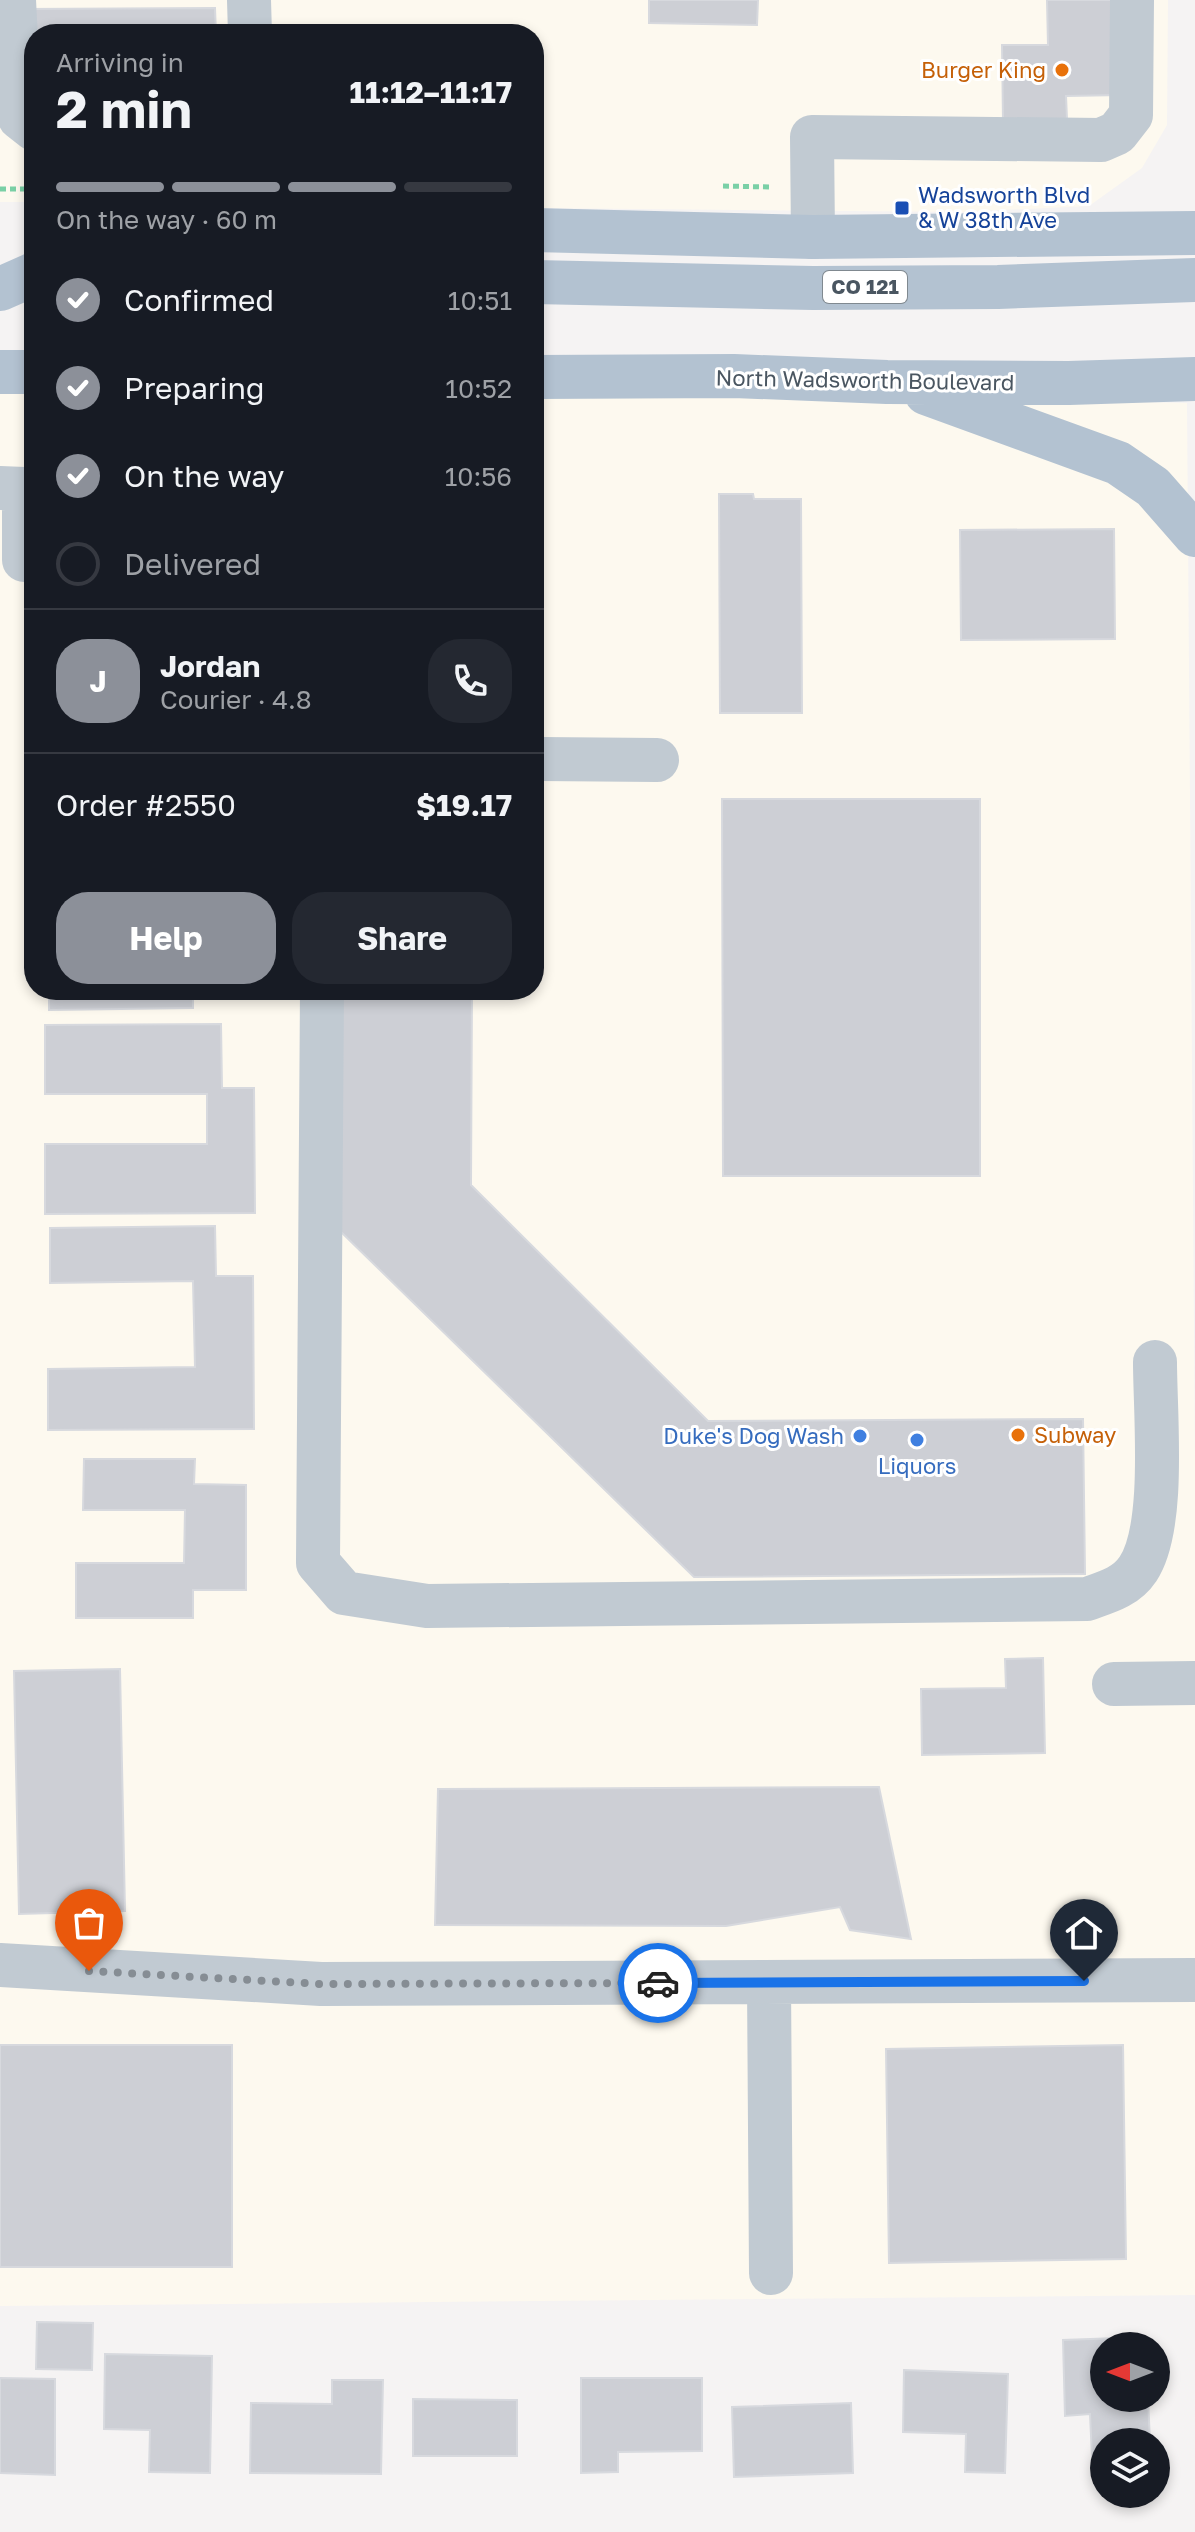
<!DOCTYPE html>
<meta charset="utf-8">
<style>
:root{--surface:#171b24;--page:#242831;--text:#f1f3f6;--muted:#9ea1a6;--line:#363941;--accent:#8c9099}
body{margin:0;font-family:"Golos Text",sans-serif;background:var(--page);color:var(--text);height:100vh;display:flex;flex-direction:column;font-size:30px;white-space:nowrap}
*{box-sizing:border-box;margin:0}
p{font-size:26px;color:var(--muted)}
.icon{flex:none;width:44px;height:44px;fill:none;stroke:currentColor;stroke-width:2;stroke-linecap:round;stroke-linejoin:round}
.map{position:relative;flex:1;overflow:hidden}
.details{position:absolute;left:24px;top:24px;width:520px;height:976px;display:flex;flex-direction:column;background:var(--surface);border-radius:32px;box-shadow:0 4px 12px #0003}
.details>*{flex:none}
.needle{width:52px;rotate:270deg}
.tools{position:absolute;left:1090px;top:2332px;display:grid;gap:16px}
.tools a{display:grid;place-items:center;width:80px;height:80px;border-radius:50%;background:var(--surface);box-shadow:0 4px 12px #0003;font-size:40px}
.pin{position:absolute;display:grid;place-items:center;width:68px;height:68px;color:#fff;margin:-82px -34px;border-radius:50% 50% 50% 0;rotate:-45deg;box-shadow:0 0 8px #0007}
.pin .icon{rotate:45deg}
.courier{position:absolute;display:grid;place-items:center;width:80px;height:80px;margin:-40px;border:6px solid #1a73e8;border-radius:50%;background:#fff;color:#222;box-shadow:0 2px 10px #0007}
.head em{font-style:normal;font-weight:700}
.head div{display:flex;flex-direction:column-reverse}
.head{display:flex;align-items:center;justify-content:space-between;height:136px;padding:0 32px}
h1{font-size:52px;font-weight:700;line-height:60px}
.bar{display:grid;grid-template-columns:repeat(4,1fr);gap:12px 8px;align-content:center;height:96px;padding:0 32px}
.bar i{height:10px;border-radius:6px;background:var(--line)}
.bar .active{background:var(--accent)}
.bar p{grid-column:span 4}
.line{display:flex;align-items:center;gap:20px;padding:0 32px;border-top:2px solid var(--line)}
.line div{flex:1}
.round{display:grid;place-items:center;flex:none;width:84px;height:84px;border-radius:32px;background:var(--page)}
ol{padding:0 32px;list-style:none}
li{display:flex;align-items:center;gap:24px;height:88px}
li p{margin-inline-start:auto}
li .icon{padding:8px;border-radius:50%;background:var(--accent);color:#fff;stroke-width:4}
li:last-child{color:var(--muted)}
li i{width:44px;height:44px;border:4px solid var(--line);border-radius:50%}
.primary-button{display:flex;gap:16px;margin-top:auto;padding:16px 32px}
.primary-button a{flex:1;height:92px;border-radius:32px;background:var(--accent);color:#fff;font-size:32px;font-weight:700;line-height:92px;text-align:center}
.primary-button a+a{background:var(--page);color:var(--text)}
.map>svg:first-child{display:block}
.commercial{fill:#fdf9ef}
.building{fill:#cdcfd5;stroke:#d7d9de;stroke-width:2}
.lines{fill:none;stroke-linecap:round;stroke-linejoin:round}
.path{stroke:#7ad0a6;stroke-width:5;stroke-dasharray:6 4;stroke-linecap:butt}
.minor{stroke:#c1cad2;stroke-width:44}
.major{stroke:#b3c2d1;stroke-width:44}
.done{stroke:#868d94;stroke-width:8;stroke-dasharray:0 14.4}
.route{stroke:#1a73e8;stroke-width:10}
.food-dot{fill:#e8710a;stroke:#fff;stroke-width:3}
.transit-dot{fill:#1a4fb4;stroke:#fff;stroke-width:3}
.shop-dot{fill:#3f7fe0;stroke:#fff;stroke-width:3}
.labels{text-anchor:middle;stroke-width:6;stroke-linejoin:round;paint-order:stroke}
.shield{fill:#fff;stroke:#808990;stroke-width:2}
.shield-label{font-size:20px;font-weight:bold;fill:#4a5661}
.food-label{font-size:22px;fill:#c56008;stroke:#fff;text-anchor:end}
.transit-label{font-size:22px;fill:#164399;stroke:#fff;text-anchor:start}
.street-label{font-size:22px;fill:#4a5661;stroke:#fff}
.shop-label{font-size:22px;fill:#366cbe;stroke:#fff;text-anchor:end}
</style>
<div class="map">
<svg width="1195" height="2532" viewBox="0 0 1195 2532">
<rect width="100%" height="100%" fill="#f5f3f3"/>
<path class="commercial" d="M0,0H1168L1167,125L1142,168L1089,206L961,212L534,208V34H34V202H0Z
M0,381L34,382V990H534V391L1187,403L1195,1459V2295L0,2306Z"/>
<path class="building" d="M649,0H758L757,25L649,23Z
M1047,0H1120L1121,95L1066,96L1067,119L1003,120L1002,45H1048Z
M215,8L216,34H34L25,9Z
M719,494H753L754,499H801L802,713H720Z
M1114,529L1115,639L961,640L960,530Z
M722,799H980V1176H723Z
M49,990H193V1008L49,1010Z
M339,990H472L471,1185L708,1421L1083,1419L1085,1574L694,1577L337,1228Z
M221,1024L222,1088H254L255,1213L45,1214V1144H207V1094H45V1025Z
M215,1226L216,1276H253L254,1429L48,1430V1369L195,1367L193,1281L50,1283V1228Z
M84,1459H195L194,1484L246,1485V1590H193V1618H76V1563H184L185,1510H83Z
M1043,1658L1045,1753L922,1755L921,1689L1006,1688L1005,1659Z
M120,1669L125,1911L19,1914L14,1671Z
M879,1787L911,1939L850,1930L840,1907L726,1926L435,1925L438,1789Z
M0,2045H232V2267H0Z
M1123,2045L1126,2259L889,2263L886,2049Z
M37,2322L93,2323L92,2370L36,2369Z
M1146,2337V2346H1104V2398H1148L1150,2442H1104V2479L1093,2480L1090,2414L1065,2416L1063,2340Z
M105,2354L212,2356L210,2473L149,2472L150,2430L104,2429Z
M904,2370L1008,2374L1005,2473L965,2472L966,2434L903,2432Z
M0,2378L55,2379V2475L0,2473Z
M581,2378H702V2451L618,2452V2472L581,2473Z
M332,2380H383L381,2474L250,2473L251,2403L332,2404Z
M413,2399L517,2400V2456H413Z
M851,2403L853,2473L734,2477L732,2407Z"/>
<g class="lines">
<path class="path" d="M723,186L769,187
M0,189H34"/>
<path class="minor" d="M14,0L20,118L34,129
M249,0L250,34
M813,237L812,137L1101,140L1117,133L1131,115L1132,0
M0,488L24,489V560
M540,759L657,760
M322,990L318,1563L344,1593L427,1606L1087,1599C1107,1592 1126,1587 1138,1569C1166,1527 1155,1415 1155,1362
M1114,1684L1195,1683
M0,1965L321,1984L1195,1980
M769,1982L771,2273"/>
<path class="major" d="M534,230L813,237L1195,233
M534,282L813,288L998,287L1195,280
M0,289L34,274
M0,372H34
M534,377L734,376L887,382L1069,383L1195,379
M926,393L1118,463L1153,487L1195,535"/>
</g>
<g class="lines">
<path class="done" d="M89,1971L321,1984L658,1983"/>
<path class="route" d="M658,1983L1084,1981"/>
</g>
<g class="food-dot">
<circle cx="1062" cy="70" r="8"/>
<circle cx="1018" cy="1435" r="8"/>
</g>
<rect class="transit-dot" x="894" y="200" width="16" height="16" rx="4"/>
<g class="shop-dot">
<circle cx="860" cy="1436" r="8"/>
<circle cx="917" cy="1440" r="8"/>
</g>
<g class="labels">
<rect class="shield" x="823" y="271" width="84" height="32" rx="6"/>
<g class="shield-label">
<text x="865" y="294">CO 121</text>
</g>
<g class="food-label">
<text x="1046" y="78">Burger King</text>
<text x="1034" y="1443" text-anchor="start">Subway</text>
</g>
<g class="transit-label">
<text x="918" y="203">Wadsworth Blvd<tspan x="918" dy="25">&amp; W 38th Ave</tspan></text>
</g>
<g class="street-label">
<text transform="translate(865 380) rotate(1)" y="8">North Wadsworth Boulevard</text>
</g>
<g class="shop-label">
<text x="844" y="1444">Duke's Dog Wash</text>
<text x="917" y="1474" text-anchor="middle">Liquors</text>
</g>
</g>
</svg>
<div class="tools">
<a><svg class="needle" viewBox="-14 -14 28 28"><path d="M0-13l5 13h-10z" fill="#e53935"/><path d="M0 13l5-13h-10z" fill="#9ea1a6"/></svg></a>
<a><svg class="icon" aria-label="layers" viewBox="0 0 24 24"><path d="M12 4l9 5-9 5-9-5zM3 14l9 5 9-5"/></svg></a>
</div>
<div class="pin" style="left:89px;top:1971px;background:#ea580c"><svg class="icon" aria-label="bag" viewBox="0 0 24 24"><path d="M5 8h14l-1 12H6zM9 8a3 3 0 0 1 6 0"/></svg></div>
<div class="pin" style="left:1084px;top:1981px;background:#1f2937"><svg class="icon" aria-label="home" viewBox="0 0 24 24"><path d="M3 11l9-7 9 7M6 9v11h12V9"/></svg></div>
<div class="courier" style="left:658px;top:1983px"><svg class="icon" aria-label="car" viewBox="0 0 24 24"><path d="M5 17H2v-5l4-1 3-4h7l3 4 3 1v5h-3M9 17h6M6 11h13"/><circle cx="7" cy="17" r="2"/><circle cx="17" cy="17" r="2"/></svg></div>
<section class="details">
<div class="head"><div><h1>2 min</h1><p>Arriving in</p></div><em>11:12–11:17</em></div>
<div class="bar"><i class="active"></i><i class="active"></i><i class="active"></i><i></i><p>On the way · 60 m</p></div>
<ol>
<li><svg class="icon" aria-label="check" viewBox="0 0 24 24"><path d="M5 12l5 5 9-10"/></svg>Confirmed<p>10:51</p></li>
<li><svg class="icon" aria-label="check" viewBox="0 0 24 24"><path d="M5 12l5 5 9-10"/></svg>Preparing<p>10:52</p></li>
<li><svg class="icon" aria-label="check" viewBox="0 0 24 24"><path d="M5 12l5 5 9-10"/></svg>On the way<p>10:56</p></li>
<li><i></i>Delivered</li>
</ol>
<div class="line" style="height:144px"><b class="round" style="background:var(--accent);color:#fff">J</b><div><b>Jordan</b><p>Courier · 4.8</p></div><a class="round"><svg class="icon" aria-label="phone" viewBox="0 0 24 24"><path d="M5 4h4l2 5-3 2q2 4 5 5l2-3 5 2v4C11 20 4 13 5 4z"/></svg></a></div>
<div class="line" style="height:104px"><div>Order #2550</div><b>$19.17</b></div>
<div class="primary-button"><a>Help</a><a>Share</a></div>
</section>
</div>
